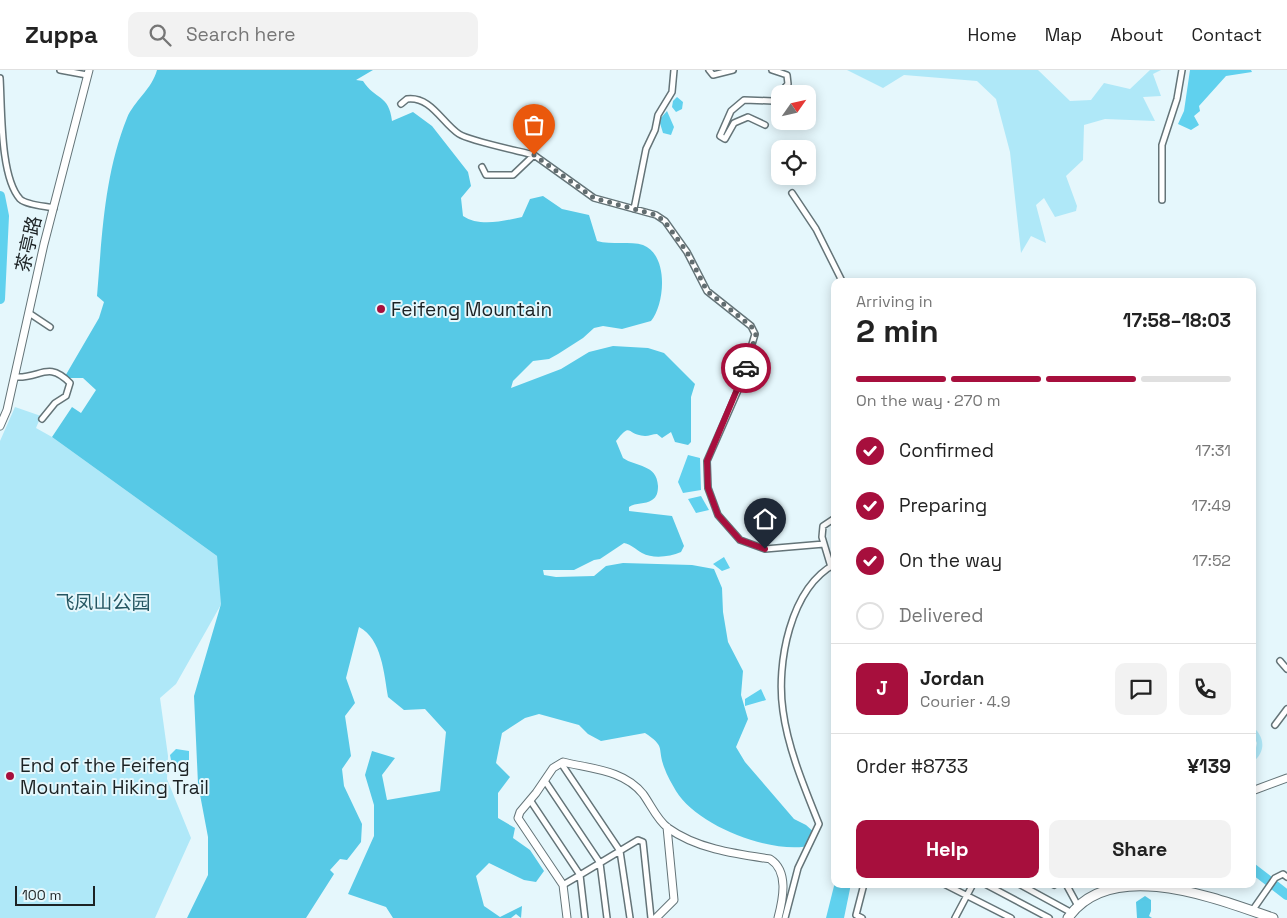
<!DOCTYPE html>
<meta charset="utf-8">
<style>
:root{--surface:#fff;--page:#f2f2f2;--text:#222;--muted:#767676;--line:#e0e0e0;--accent:#a70f3d}
body{margin:0;font-family:"Space Grotesk","Noto Sans SC",sans-serif;background:var(--page);color:var(--text);height:100vh;display:flex;flex-direction:column;font-size:19px;white-space:nowrap}
*{box-sizing:border-box;margin:0}
p{font-size:16px;color:var(--muted)}
.icon{flex:none;width:28px;height:28px;fill:none;stroke:currentColor;stroke-width:2;stroke-linecap:round;stroke-linejoin:round}
.map{position:relative;flex:1;overflow:hidden}
.details{position:absolute;left:831px;top:208px;width:425px;height:610px;display:flex;flex-direction:column;background:var(--surface);border-radius:10px;box-shadow:0 2px 12px #0003}
.details>*{flex:none}
.needle{width:32px;rotate:56deg}
.tools{position:absolute;left:771px;top:15px;display:grid;gap:10px}
.tools a{display:grid;place-items:center;width:45px;height:45px;border-radius:10px;background:var(--surface);box-shadow:0 2px 12px #0003;font-size:25px}
.scale{position:absolute;left:15px;bottom:12px;width:80px;box-sizing:border-box;padding-left:5px;border:2px solid #1c2224;border-top:0;font-size:14px;line-height:18px;white-space:nowrap;color:#1c2224;-webkit-text-stroke:4px #e5f7fc;paint-order:stroke}
.pin{position:absolute;display:grid;place-items:center;width:42px;height:42px;color:#fff;margin:-51px -21px;border-radius:50% 50% 50% 0;rotate:-45deg;box-shadow:0 0 5px #0007}
.pin .icon{rotate:45deg}
.courier{position:absolute;display:grid;place-items:center;width:50px;height:50px;margin:-25px;border:4px solid #a70f3d;border-radius:50%;background:#fff;color:#222;box-shadow:0 1px 6px #0007}
.head em{font-style:normal;font-weight:700}
.head div{display:flex;flex-direction:column-reverse}
.head{display:flex;align-items:center;justify-content:space-between;height:85px;padding:0 25px}
h1{font-size:32px;font-weight:700;line-height:38px}
.bar{display:grid;grid-template-columns:repeat(4,1fr);gap:8px 5px;align-content:center;height:60px;padding:0 25px}
.bar i{height:6px;border-radius:4px;background:var(--line)}
.bar .current{background:var(--accent)}
.bar p{grid-column:span 4}
.line{display:flex;align-items:center;gap:12px;padding:0 25px;border-top:1px solid var(--line)}
.line div{flex:1}
.round{display:grid;place-items:center;flex:none;width:52px;height:52px;border-radius:10px;background:var(--page)}
ol{padding:0 25px;list-style:none}
li{display:flex;align-items:center;gap:15px;height:55px}
li p{margin-inline-start:auto}
li .icon{padding:5px;border-radius:50%;background:var(--accent);color:#fff;stroke-width:4}
li:last-child{color:var(--muted)}
li i{width:28px;height:28px;border:2px solid var(--line);border-radius:50%}
.primary-button{display:flex;gap:10px;margin-top:auto;padding:10px 25px}
.primary-button a{flex:1;height:58px;border-radius:10px;background:var(--accent);color:#fff;font-size:20px;font-weight:700;line-height:58px;text-align:center}
.primary-button a+a{background:var(--page);color:var(--text)}
header{display:flex;align-items:center;gap:30px;box-sizing:border-box;height:70px;padding:0 25px;background:var(--surface);border-bottom:1px solid var(--line)}
header strong{font-size:24px}
nav{display:flex;gap:28px;margin-inline-start:auto;font-size:18px}
.search{width:350px;height:45px;background:var(--page);display:flex;align-items:center;gap:12px;box-sizing:border-box;padding:0 18px;border-radius:10px;color:var(--muted);font-size:19px}
.map>svg:first-child{display:block}
.green{fill:#afe8f8}
.forest{fill:#57c9e6}
.water{fill:#60d1ee}
.lines{fill:none;stroke-linecap:round;stroke-linejoin:round}
.river{stroke:#60d1ee;stroke-width:10}
.minor-casing{stroke:#647478;stroke-width:8}
.tertiary-casing{stroke:#647478;stroke-width:9}
.primary-casing{stroke:#647478;stroke-width:11}
.minor{stroke:#fff;stroke-width:5}
.tertiary{stroke:#fff;stroke-width:7}
.primary{stroke:#fff;stroke-width:9}
.done{stroke:#626d70;stroke-width:5;stroke-dasharray:0 9}
.route{stroke:#a70f3d;stroke-width:6}
.poi-dot{fill:#a70f3d;stroke:#e5f7fc;stroke-width:2}
.labels{text-anchor:middle;stroke-width:4;stroke-linejoin:round;paint-order:stroke}
.street-label{font-size:19px;fill:#1c2224;stroke:#e5f7fc}
.poi-label{font-size:19px;fill:#1c2224;stroke:#e5f7fc;text-anchor:start}
.park-label{font-size:19px;fill:#255662;stroke:#e5f7fc}
</style>
<header>
<strong>Zuppa</strong>
<div class="search"><svg class="icon" aria-label="search" viewBox="0 0 24 24"><circle cx="10" cy="10" r="6"/><path d="M15 15l6 6"/></svg>Search here</div>
<nav><a>Home</a><a>Map</a><a>About</a><a>Contact</a></nav>
</header>
<div class="map">
<svg width="1287" height="848" viewBox="0 0 1287 848">
<rect width="100%" height="100%" fill="#e5f7fc"/>
<path class="green" d="M847,0H1038L1070,31L1091,30L1104,13L1130,19L1150,0H1161L1153,4L1161,26L1143,27L1155,51L1105,49L1084,55L1083,90L1066,106L1077,136L1076,141L1055,147L1044,128L1036,135L1046,173L1031,166L1021,183L1010,82L996,29L977,11L904,5L883,18Z
M15,337L41,346L36,358L52,367L217,486L223,531L176,614L160,628L168,686L167,709L191,768L155,848H0V371Z
M1253,657C1265,667 1266,682 1253,692L1257,673L1253,664Z"/>
<path class="forest" d="M157,0H373L356,10L363,11C375,30 389,24 392,51L413,42L432,56L468,102L471,116L461,128L463,146C479,157 504,151 522,147L530,129L543,126L562,139L589,145L597,171C611,175 631,171 643,175C669,185 665,234 651,251L622,259L603,256L594,258L583,268L558,284L549,289L533,291L513,311L511,318L561,299L589,282L613,276L648,278L664,283L695,314L691,327V372L688,375L675,372L671,362L662,368L657,364C653,364 649,366 645,366C626,365 632,351 616,371L623,388C636,397 657,394 658,416C658,422 657,427 652,430C645,435 636,432 629,437V441L672,446L684,476L681,482C669,487 653,489 642,483C635,479 632,475 624,473L600,489L594,490L574,500H543L544,505L556,507L594,506L606,496L623,493L692,495L714,499L722,518L723,542L728,572L743,601L741,625L748,649L736,677L745,692L794,749L806,755L816,764L813,775C774,786 697,756 676,721C672,714 667,706 664,697C657,677 666,677 645,663L601,671L588,664L579,655L539,644L525,648L502,663L496,693L510,707L498,723V748L515,758L513,768L530,780L544,801L536,812L524,810L489,793L476,806L484,836L500,847L522,836L521,848L516,844L511,848H393L386,837L348,824L374,766V735L365,705L372,681L395,688L382,705L387,730L440,721L446,662L425,639L404,640L388,627C384,604 382,569 359,557L346,608L355,633L345,646L351,686L342,699L344,716L362,754L361,772L347,790L340,789L330,800L334,804L306,848H187L208,805V767L198,714L194,626L221,534L217,486L52,367L72,337L81,343L96,320L83,308H64L99,248L104,232L97,226C102,167 104,105 127,48C134,31 152,19 157,0Z
M1145,826L1151,830V841L1149,846L1152,848H1137L1136,832Z"/>
<path class="water" d="M1190,0H1251L1252,2L1226,6L1199,36L1200,41L1194,46L1199,55L1191,60L1178,54L1184,41Z
M677,27L683,32L682,39L676,42L672,37L673,31Z
M667,41L674,57L671,65L663,63L659,50Z
M688,385L700,388L701,420L683,423L678,412Z
M701,426L709,440L696,443L688,429Z
M724,487L730,498L722,501L713,494Z
M761,619L766,630L745,636V629Z
M176,679L189,681V692L178,698L176,693L172,695L170,685Z
M835,812L851,814L844,848H826Z"/>
<g class="lines">
<path class="river" d="M0,126L4,146L0,229
M1252,798L1287,825"/>
<defs>
<path id="minor" d="M60,0L87,5
M709,0L713,5L733,0
M0,8C2,40 0,107 20,129C26,135 45,136 54,138
M401,34L407,29C431,26 442,53 459,64C470,71 519,81 534,85
M765,55L748,47L734,53L725,69L720,66L731,41L744,30L773,31L788,14L787,5L772,0
M482,97L486,105H513L534,85L594,128L656,145L665,151L687,182L707,221L751,256L755,264L739,318L707,391L708,418L718,445L740,470L765,479L824,474
M792,123L816,159L842,211
M1162,130V75L1177,29L1182,0
M634,139L646,79L655,60L658,45L672,22L674,0
M29,243L50,257
M15,307C41,309 47,290 70,313L66,326L55,333L42,349
M831,497L822,467L823,456L835,448
M1280,591L1287,599
M1275,655L1287,639
M561,693L620,781L630,848
M545,711L600,793L607,848
M530,730L580,805L638,770L643,772L651,848
M944,814L1011,848
M985,814L1049,848
M1019,814L1072,843
M1052,814L1054,815
M1066,814L1078,836
M563,815L580,805L585,848
M1252,841L1275,808L1283,804L1287,807
M785,848L798,798L819,754C805,719 788,679 783,641C776,594 790,518 835,494
M862,848L856,845L864,814
M955,848L973,814"/>
<path id="tertiary" d="M0,356L7,340L44,174L89,0
M1252,721L1287,708
M567,848L563,815L518,748L520,742L536,723L553,698L563,692C592,699 624,700 643,724C651,735 657,750 668,758C697,779 736,784 770,789C789,801 783,829 778,848
M656,848L674,830L667,757"/>
<path id="primary" d="M1068,848C1111,786 1217,829 1273,848"/>
</defs>
<use href="#minor" class="minor-casing"/>
<use href="#tertiary" class="tertiary-casing"/>
<use href="#primary" class="primary-casing"/>
<use href="#minor" class="minor"/>
<use href="#tertiary" class="tertiary"/>
<use href="#primary" class="primary"/>
</g>
<g class="lines">
<path class="done" d="M534,85L594,128L656,145L665,152L687,182L707,221L751,256L756,264L746,298"/>
<path class="route" d="M746,298L707,391L708,418L718,445L740,470L765,479"/>
</g>
<g class="poi-dot">
<circle cx="381" cy="239" r="5"/>
<circle cx="10" cy="706" r="5"/>
</g>
<g class="labels">
<g class="street-label">
<text transform="translate(28 174) rotate(-77)" y="7">茶亭路</text>
</g>
<g class="poi-label">
<text x="391" y="246">Feifeng Mountain</text>
<text x="20" y="702">End of the Feifeng<tspan x="20" dy="22">Mountain Hiking Trail</tspan></text>
</g>
<g class="park-label">
<text x="103" y="539">飞凤山公园</text>
</g>
</g>
</svg>
<div class="tools">
<a><svg class="needle" viewBox="-14 -14 28 28"><path d="M0-13l5 13h-10z" fill="#e53935"/><path d="M0 13l5-13h-10z" fill="#767676"/></svg></a>
<a><svg class="icon" aria-label="locate" viewBox="0 0 24 24"><circle cx="12" cy="12" r="6"/><path d="M12 2v4M12 18v4M2 12h4M18 12h4"/></svg></a>
</div>
<div class="scale">100 m</div>
<div class="pin" style="left:534px;top:85px;background:#ea580c"><svg class="icon" aria-label="bag" viewBox="0 0 24 24"><path d="M5 8h14l-1 12H6zM9 8a3 3 0 0 1 6 0"/></svg></div>
<div class="pin" style="left:765px;top:479px;background:#1f2937"><svg class="icon" aria-label="home" viewBox="0 0 24 24"><path d="M3 11l9-7 9 7M6 9v11h12V9"/></svg></div>
<div class="courier" style="left:746px;top:298px"><svg class="icon" aria-label="car" viewBox="0 0 24 24"><path d="M5 17H2v-5l4-1 3-4h7l3 4 3 1v5h-3M9 17h6M6 11h13"/><circle cx="7" cy="17" r="2"/><circle cx="17" cy="17" r="2"/></svg></div>
<section class="details">
<div class="head"><div><h1>2 min</h1><p>Arriving in</p></div><em>17:58–18:03</em></div>
<div class="bar"><i class="current"></i><i class="current"></i><i class="current"></i><i></i><p>On the way · 270 m</p></div>
<ol>
<li><svg class="icon" aria-label="check" viewBox="0 0 24 24"><path d="M5 12l5 5 9-10"/></svg>Confirmed<p>17:31</p></li>
<li><svg class="icon" aria-label="check" viewBox="0 0 24 24"><path d="M5 12l5 5 9-10"/></svg>Preparing<p>17:49</p></li>
<li><svg class="icon" aria-label="check" viewBox="0 0 24 24"><path d="M5 12l5 5 9-10"/></svg>On the way<p>17:52</p></li>
<li><i></i>Delivered</li>
</ol>
<div class="line" style="height:90px"><b class="round" style="background:var(--accent);color:#fff">J</b><div><b>Jordan</b><p>Courier · 4.9</p></div><a class="round"><svg class="icon" aria-label="chat" viewBox="0 0 24 24"><path d="M4 5h16v11H9l-5 4z"/></svg></a><a class="round"><svg class="icon" aria-label="phone" viewBox="0 0 24 24"><path d="M5 4h4l2 5-3 2q2 4 5 5l2-3 5 2v4C11 20 4 13 5 4z"/></svg></a></div>
<div class="line" style="height:65px"><div>Order #8733</div><b>¥139</b></div>
<div class="primary-button"><a>Help</a><a>Share</a></div>
</section>
</div>
